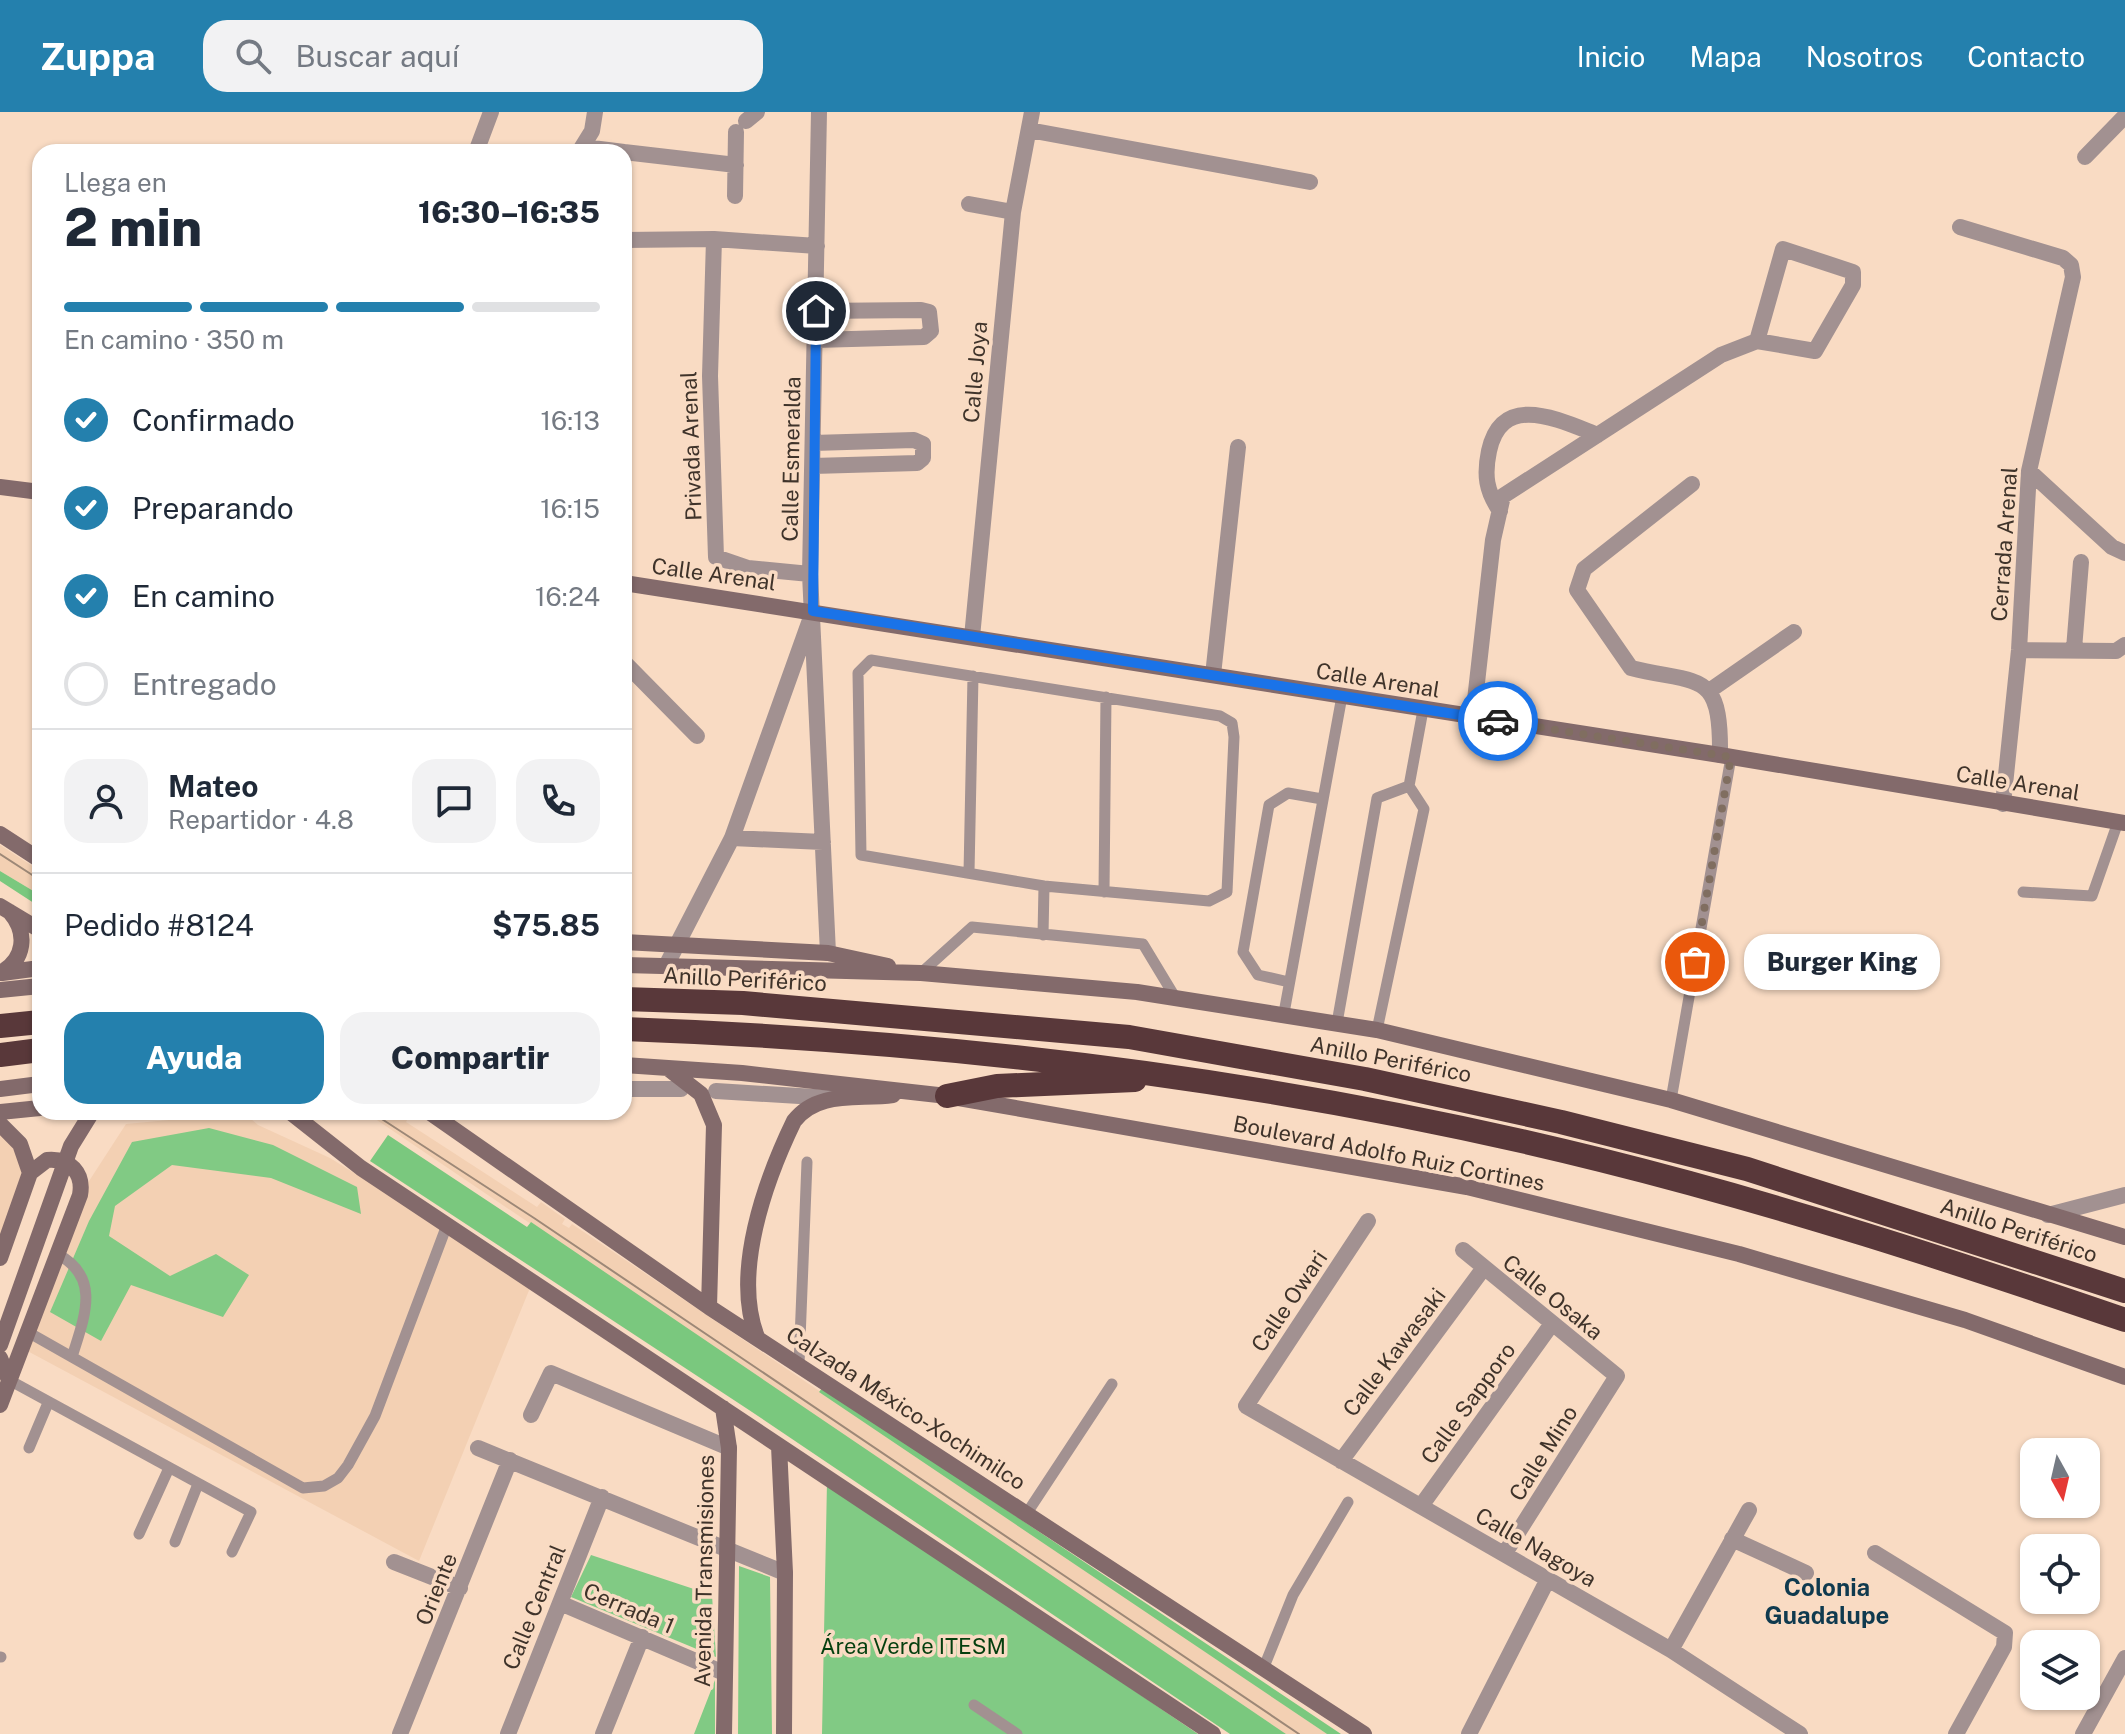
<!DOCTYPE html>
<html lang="es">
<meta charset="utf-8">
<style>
:root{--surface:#fff;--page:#f2f2f3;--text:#1f2937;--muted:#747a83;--line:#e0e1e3;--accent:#2480ad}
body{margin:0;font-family:"Public Sans",sans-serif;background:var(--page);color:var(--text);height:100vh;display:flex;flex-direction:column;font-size:30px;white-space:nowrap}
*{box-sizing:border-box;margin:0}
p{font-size:26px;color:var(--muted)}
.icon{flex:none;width:44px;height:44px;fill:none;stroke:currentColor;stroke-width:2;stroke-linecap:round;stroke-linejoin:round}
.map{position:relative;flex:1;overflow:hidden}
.sheet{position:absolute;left:32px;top:32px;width:600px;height:976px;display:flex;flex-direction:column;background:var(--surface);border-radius:24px;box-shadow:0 2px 6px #0004}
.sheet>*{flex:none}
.needle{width:52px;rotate:172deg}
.buttons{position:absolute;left:2020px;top:1326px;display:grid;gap:16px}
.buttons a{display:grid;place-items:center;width:80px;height:80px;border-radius:16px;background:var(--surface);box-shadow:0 2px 6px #0004;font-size:40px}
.pin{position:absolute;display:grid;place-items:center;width:68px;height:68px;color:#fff;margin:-34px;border:4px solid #fff;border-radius:50%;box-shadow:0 2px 8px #0007}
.courier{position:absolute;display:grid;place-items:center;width:80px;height:80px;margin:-40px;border:6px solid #1a73e8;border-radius:50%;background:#fff;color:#222;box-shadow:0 2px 10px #0007}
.bubble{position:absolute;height:56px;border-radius:24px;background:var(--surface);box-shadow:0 2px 6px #0004;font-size:26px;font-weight:800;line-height:56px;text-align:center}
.head em{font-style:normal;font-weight:800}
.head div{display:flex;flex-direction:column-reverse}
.head{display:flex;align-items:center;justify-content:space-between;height:136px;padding:0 32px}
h1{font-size:52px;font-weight:800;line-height:60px}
.bar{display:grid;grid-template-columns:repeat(4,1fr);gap:12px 8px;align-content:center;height:96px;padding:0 32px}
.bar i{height:10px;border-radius:6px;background:var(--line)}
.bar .active{background:var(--accent)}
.bar p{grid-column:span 4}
.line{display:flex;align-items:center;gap:20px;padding:0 32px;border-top:2px solid var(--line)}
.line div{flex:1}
.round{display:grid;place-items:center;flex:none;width:84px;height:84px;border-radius:24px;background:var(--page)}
ol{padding:0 32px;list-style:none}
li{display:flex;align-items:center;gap:24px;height:88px}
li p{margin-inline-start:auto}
li .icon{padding:8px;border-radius:50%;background:var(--accent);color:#fff;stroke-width:4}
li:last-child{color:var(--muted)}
li i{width:44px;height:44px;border:4px solid var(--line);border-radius:50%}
.cta{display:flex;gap:16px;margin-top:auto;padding:16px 32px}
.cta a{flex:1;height:92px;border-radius:24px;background:var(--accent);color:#fff;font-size:32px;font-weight:800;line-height:92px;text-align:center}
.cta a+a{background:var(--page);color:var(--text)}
header{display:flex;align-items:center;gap:48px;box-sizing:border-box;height:112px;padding:0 40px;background:var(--accent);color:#fff}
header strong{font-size:38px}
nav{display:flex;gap:44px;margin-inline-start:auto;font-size:28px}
.search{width:560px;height:72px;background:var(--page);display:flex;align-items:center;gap:20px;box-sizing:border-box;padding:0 28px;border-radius:24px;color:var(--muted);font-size:30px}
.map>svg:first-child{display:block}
.built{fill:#f3d0b3}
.green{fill:#81ca84}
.forest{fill:#7ac87e}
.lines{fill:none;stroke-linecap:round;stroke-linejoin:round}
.lane{stroke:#a29191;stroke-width:11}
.street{stroke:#a29191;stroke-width:16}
.secondary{stroke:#836a6b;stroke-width:16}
.highway{stroke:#59383a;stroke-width:24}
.tram{stroke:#9d8877;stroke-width:2}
.secondary-bridge{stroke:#836a6b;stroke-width:16}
.done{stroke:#806e60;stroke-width:8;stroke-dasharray:0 14.4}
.route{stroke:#1a73e8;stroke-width:10}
.labels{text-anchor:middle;stroke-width:7;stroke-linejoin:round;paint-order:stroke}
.street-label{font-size:22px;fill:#3f332a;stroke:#f9dbc3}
.park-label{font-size:22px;fill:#043f0e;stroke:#f9dbc3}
.neighbourhood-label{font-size:24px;font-weight:bold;fill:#0f3a4f;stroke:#f9dbc3}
</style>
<header>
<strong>Zuppa</strong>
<div class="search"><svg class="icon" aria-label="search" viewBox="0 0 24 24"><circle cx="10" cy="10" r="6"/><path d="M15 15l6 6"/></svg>Buscar aquí</div>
<nav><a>Inicio</a><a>Mapa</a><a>Nosotros</a><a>Contacto</a></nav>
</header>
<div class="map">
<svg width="2125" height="1622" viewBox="0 0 2125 1622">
<rect width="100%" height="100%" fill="#f9dbc3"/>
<path class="built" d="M0,733L40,759V783L0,759Z
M365,1000H403L409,1004L406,1010L537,1095L541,1090L565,1107L562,1112L569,1116L572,1112L1327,1622H1286Z
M244,1001L258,1013L330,1046L532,1171L419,1449L20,1235L80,1083L126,1012Z
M0,1016L24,1054L0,1130Z"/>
<path class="green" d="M209,1016L273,1033L357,1075L361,1102L271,1066L172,1053L115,1094L109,1124L170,1164L216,1142L249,1163L223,1205L131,1173L101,1229L50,1200L89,1109L132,1030Z
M827,1370L1198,1622H822Z
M591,1443L712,1483L716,1545L571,1485Z
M739,1454L770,1465L772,1622H738Z
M715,1568V1622H694Z"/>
<path class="forest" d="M0,759L40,783V795L0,769Z
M388,1023L527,1115L531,1110L1286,1622H1230L749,1298L370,1049Z
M823,1275L1341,1622H1327L819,1280Z"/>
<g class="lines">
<path class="lane" d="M871,548L1220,604L1232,611L1234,625L1227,780L1209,789L1044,774L861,743L858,561Z
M969,761L973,564
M1104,780L1106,585
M2023,780L2092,784L2118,710
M1043,823L1044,774
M921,861L972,815L1143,832L1175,885
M1289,870L1258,863L1243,840L1269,693L1288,681L1322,687
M1284,901L1342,584
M1337,911L1377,686L1409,674
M1377,918L1424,697L1409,674L1423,598
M1671,988L1731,645
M57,1142C102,1165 84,1206 72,1245
M26,1219L303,1376L324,1374L338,1366L348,1353L375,1304L447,1113
M799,1253L807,1050
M9,1268L251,1400L232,1440
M29,1336L48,1291
M1027,1401L1112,1272
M139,1422L169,1356
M175,1430L198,1372
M0,1545H1
M1264,1555L1293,1483L1348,1390
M974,1593L1017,1622"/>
<path class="street" d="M819,0L810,462L828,841
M746,9L757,0
M1029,18L1310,70
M584,35L624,40
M476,40L491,0
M579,40L592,19L595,0
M624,40L736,53
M2085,45L2125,4
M735,84L736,20
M969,92L1013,100
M1960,115L2063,146L2071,153L2073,165L2029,359L2019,538L2003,692
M714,127L710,264L716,445L748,456L810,462
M624,128L714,127L817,134
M815,228L924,225L931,219L929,200L921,198L816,199
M813,354L917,351L923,346V332L914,328L813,331
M2029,359L2112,435L2125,441
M1692,372L1584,457L1577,478L1631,556C1700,573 1721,557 1720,643
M1500,399C1486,379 1484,363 1489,339C1502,279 1559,308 1598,323
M972,525L1013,100L1032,0
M2074,537L2081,450
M2019,538L2116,539L2125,533
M624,550L697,624
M1213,563L1238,335
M1709,579L1794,520
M1473,606L1493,428L1503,384L1721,243L1757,229L1815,239L1853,173V160L1783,137L1757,229
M732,726L823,730
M666,854L732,726L810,508
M624,977H681
M716,979L832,986
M2048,1103L2125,1083
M1368,1109L1246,1294L1671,1538L1800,1622
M1463,1138L1617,1264L1505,1441
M531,1303L551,1261L729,1336
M478,1336L785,1461
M1341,1349L1483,1157
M1421,1394L1551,1213
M1732,1427L1806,1461
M1875,1441L2005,1521L2004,1535L1956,1622
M394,1450L460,1476
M560,1491L724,1561
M1671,1538L1749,1398
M400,1622L510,1348
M508,1622L602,1385
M603,1622L642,1525
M1469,1622L1548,1467
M2083,1622L2125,1546"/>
<path class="secondary" d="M0,375L40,380
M624,471L1720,643L2125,711
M0,722L40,748
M0,794L40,818
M624,830L828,841L888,854
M624,853L921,861L1137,880L1377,918L1671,988L2125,1125
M0,861C25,848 28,821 10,800
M2,861L40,856
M0,878L40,874
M624,953L742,961L947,984L1467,1075L1739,1142L1965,1208L2125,1265
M670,958L701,982L714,1013L709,1195
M0,977L40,972
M0,1000L40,996
M290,1000L361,1056L1213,1622
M429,1000L709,1195L1364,1622
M0,1012L20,1032L30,1061
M0,1146L30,1061L47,1048C70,1046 84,1061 80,1083L0,1293
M757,1225C732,1161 765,1069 794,1009C818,978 858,988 893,983
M0,1246L9,1268
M723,1296L729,1336L724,1622
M779,1334L785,1461L784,1622"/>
<path class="highway" d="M624,887L743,891L1129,925L1365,967L1561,1010L1747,1057L2125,1179
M0,914L40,910
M624,917C953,929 1281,968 1601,1048C1778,1092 1953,1149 2125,1208
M0,943L40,938
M947,984L997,974L1135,968"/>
<path class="tram" d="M0,742L40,768
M371,1000L534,1106L1299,1622"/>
<path class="secondary-bridge" d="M0,1233L71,1034L92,1000"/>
</g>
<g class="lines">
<path class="done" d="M1498,609L1731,645L1695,850"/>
<path class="route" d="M816,199L813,499L1498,609"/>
</g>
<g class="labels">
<g class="street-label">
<text transform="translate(975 260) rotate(-85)" y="8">Calle Joya</text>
<text transform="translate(691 334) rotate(-92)" y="8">Privada Arenal</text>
<text transform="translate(791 347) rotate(-89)" y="8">Calle Esmeralda</text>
<text transform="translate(2004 432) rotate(-86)" y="8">Cerrada Arenal</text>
<text transform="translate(714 462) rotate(8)" y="8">Calle Arenal</text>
<text transform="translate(1378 568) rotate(9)" y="8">Calle Arenal</text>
<text transform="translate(2018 671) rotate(9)" y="8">Calle Arenal</text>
<text transform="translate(745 867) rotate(3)" y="8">Anillo Periférico</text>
<text transform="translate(1391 947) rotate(11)" y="8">Anillo Periférico</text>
<text transform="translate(1389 1041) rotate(11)" y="8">Boulevard Adolfo Ruiz Cortines</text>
<text transform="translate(2019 1118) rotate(18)" y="8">Anillo Periférico</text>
<text transform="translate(1553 1185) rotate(39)" y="8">Calle Osaka</text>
<text transform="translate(1289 1189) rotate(-56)" y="8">Calle Owari</text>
<text transform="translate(1394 1240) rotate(-53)" y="8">Calle Kawasaki</text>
<text transform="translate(1468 1291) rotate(-54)" y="8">Calle Sapporo</text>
<text transform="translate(906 1296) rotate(33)" y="8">Calzada México-Xochimilco</text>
<text transform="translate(1543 1341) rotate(-58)" y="8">Calle Mino</text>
<text transform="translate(1536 1435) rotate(30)" y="8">Calle Nagoya</text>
<text transform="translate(704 1459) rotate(-89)" y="8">Avenida Transmisiones</text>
<text transform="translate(436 1477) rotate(-68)" y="8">Oriente</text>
<text transform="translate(534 1495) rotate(-68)" y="8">Calle Central</text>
<text transform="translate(629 1496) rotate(23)" y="8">Cerrada 1</text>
</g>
<g class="park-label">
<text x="913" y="1542">Área Verde ITESM</text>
</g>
<g class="neighbourhood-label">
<text x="1827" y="1484">Colonia<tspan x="1827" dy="28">Guadalupe</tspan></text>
</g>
</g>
</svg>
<div class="buttons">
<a><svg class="needle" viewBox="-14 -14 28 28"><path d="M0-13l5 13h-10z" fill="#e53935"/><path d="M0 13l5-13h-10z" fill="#747a83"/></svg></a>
<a><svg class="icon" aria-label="locate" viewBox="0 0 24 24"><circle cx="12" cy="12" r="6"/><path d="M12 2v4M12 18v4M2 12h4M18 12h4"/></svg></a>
<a><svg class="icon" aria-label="layers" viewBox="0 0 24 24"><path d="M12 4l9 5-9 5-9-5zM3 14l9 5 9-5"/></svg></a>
</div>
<div class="pin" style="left:1695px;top:850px;background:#ea580c"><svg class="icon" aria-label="bag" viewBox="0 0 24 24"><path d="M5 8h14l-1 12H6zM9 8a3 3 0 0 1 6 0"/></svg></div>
<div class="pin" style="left:816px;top:199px;background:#1f2937"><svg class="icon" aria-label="home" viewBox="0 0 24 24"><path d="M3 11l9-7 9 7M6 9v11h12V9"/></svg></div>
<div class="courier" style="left:1498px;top:609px"><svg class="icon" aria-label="car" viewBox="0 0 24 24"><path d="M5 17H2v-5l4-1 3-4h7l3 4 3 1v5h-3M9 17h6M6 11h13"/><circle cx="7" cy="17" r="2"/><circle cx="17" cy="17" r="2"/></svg></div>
<div class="bubble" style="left:1744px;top:822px;width:196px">Burger King</div>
<section class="sheet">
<div class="head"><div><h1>2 min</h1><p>Llega en</p></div><em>16:30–16:35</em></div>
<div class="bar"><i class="active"></i><i class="active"></i><i class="active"></i><i></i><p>En camino · 350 m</p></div>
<ol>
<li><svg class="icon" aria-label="check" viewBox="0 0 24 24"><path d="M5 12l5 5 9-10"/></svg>Confirmado<p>16:13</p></li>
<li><svg class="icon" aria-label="check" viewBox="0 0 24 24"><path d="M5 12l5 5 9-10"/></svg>Preparando<p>16:15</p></li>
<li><svg class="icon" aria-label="check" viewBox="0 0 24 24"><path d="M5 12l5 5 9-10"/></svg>En camino<p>16:24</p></li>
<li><i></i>Entregado</li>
</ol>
<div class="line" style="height:144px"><a class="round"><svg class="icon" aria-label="person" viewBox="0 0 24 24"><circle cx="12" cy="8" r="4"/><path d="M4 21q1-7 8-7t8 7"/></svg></a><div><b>Mateo</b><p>Repartidor · 4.8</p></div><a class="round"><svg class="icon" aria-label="chat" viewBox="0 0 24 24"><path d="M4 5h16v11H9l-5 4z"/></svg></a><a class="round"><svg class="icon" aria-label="phone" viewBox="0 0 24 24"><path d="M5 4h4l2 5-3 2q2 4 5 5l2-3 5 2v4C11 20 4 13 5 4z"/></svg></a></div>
<div class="line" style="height:104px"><div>Pedido #8124</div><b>$75.85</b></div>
<div class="cta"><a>Ayuda</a><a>Compartir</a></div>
</section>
</div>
